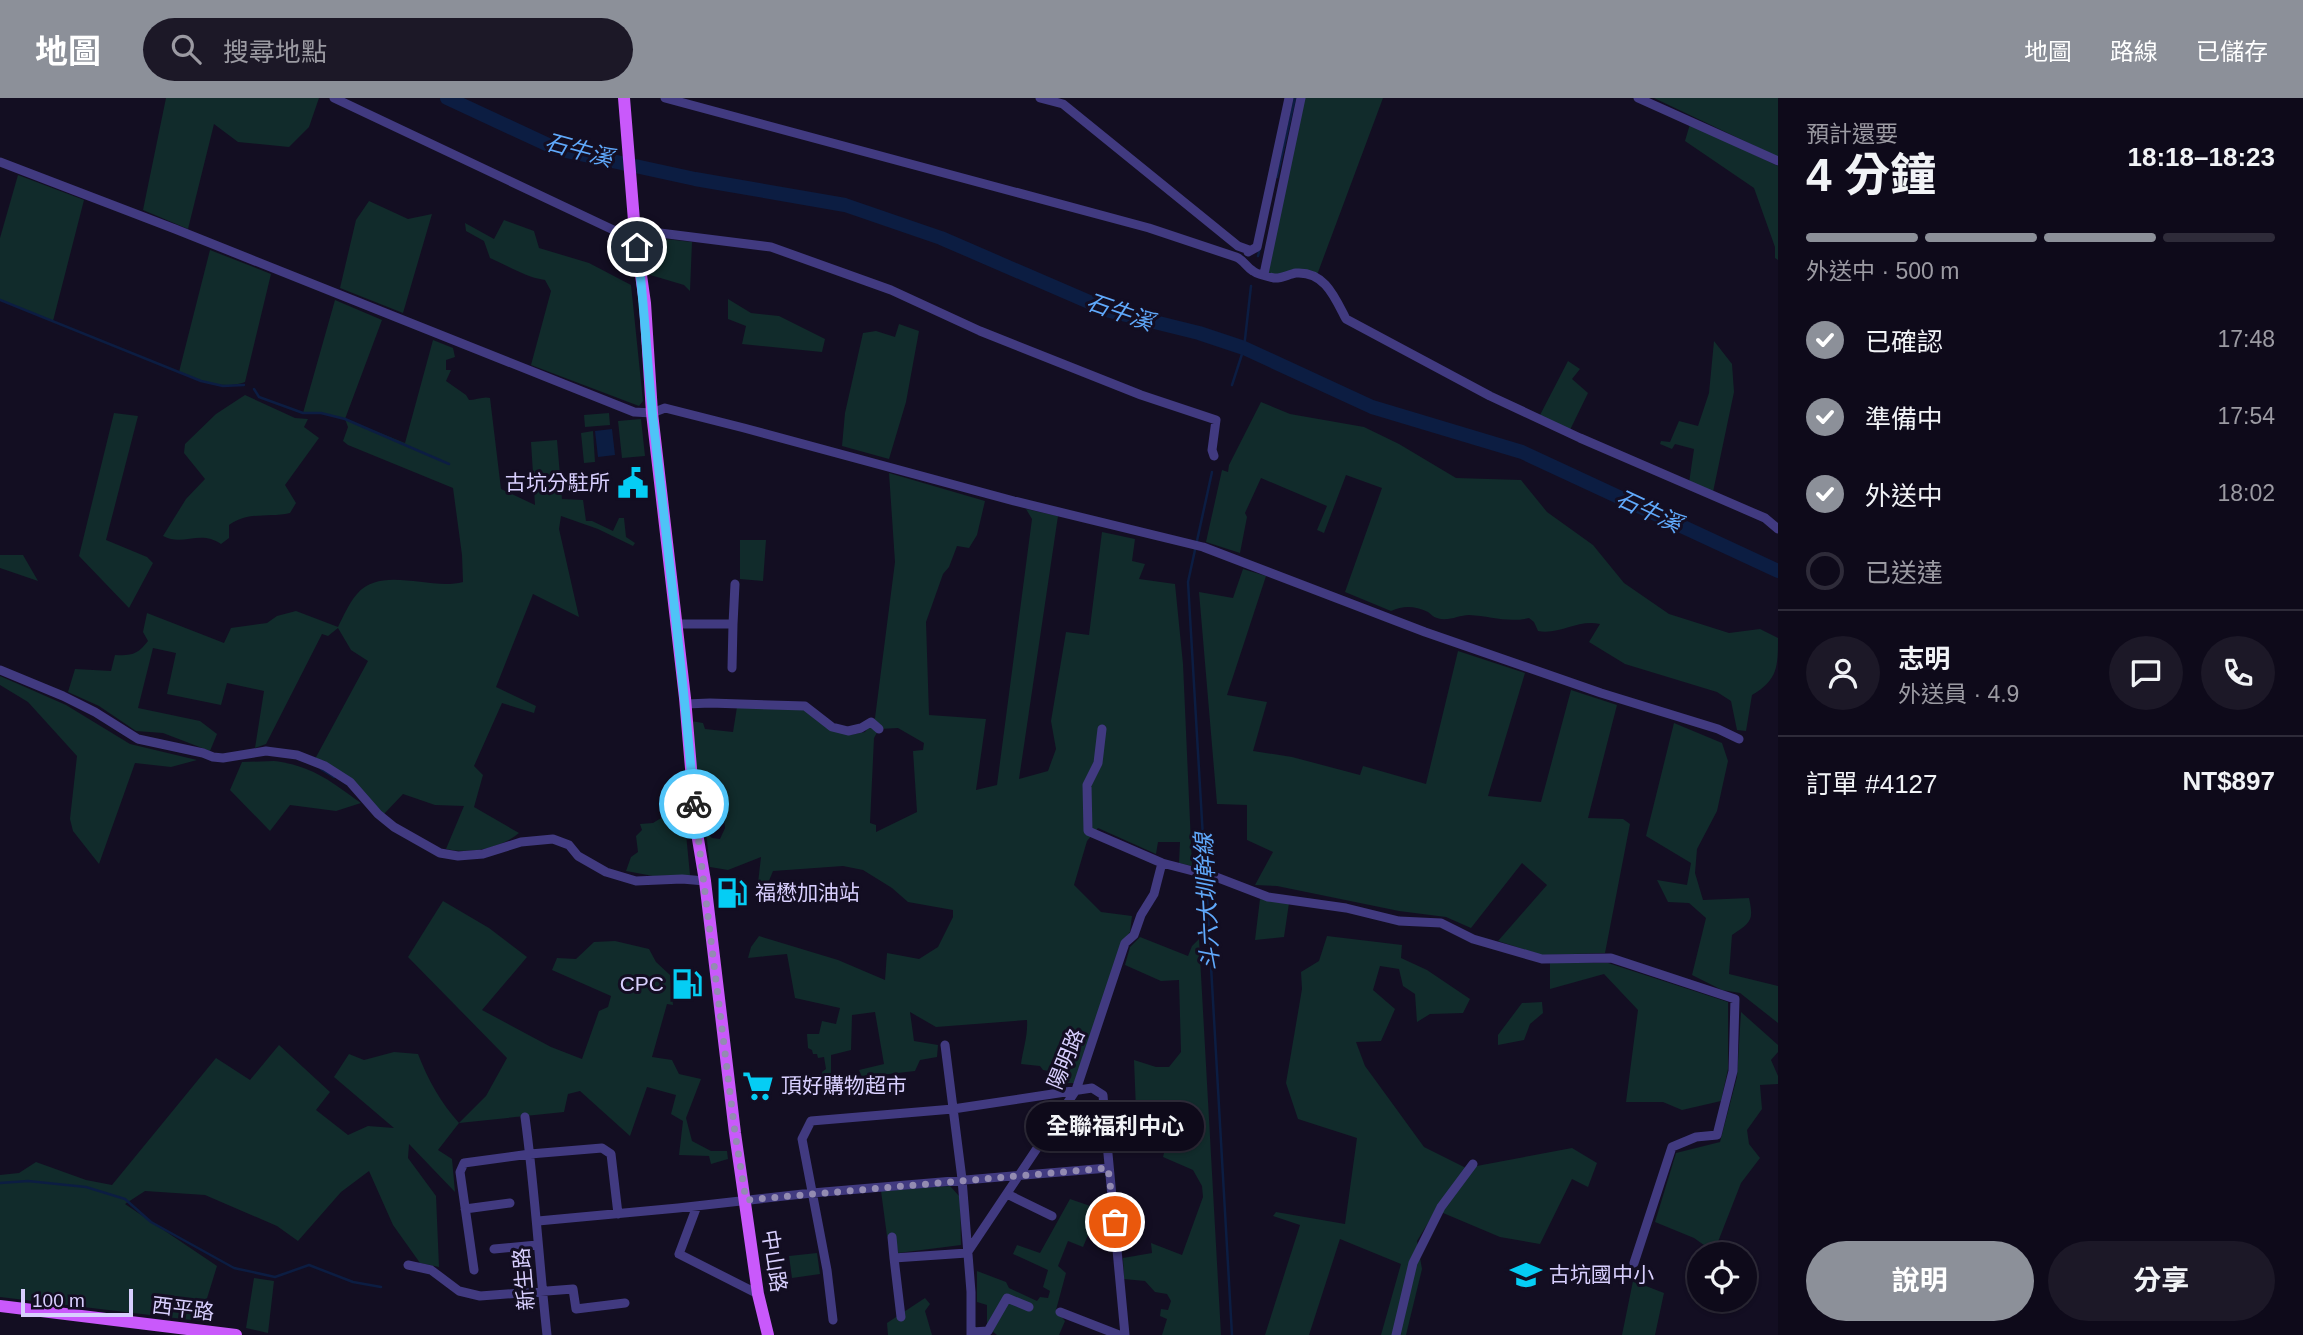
<!DOCTYPE html>
<html lang="zh-TW">
<meta charset="utf-8">
<style>
:root{--surface:#0e0a1a;--page:#1c1827;--text:#f1f3f6;--muted:#9b9aa2;--line:#2e2b39;--accent:#8c9099}
body{margin:0;font-family:Arial,"Noto Sans TC",sans-serif;background:var(--page);color:var(--text);height:100vh;display:flex;flex-direction:column;font-size:26px;white-space:nowrap}
*{box-sizing:border-box;margin:0}
p{font-size:23px;color:var(--muted)}
.icon{flex:none;width:38px;height:38px;fill:none;stroke:currentColor;stroke-width:2;stroke-linecap:round;stroke-linejoin:round}
.map{position:relative;flex:1;overflow:hidden}
.side{display:flex;flex-direction:column;background:var(--surface);width:525px}
.side>*{flex:none}
.fabs{position:absolute;left:1687px;top:1144px;display:grid;gap:14px}
.fabs a{display:grid;place-items:center;width:70px;height:70px;border-radius:50%;background:var(--surface);box-shadow:0 2px 5px #0004,0 0 0 2px var(--line);font-size:35px}
.scale{position:absolute;left:21px;bottom:18px;width:112px;box-sizing:border-box;padding-left:7px;border:4px solid #d8cffe;border-top:0;font-size:19px;line-height:24px;white-space:nowrap;color:#d8cffe;-webkit-text-stroke:5px #130e22;paint-order:stroke}
.pin{position:absolute;display:grid;place-items:center;width:60px;height:60px;color:#fff;margin:-30px;border:4px solid #fff;border-radius:50%;box-shadow:0 2px 7px #0007}
.courier{position:absolute;display:grid;place-items:center;width:70px;height:70px;margin:-35px;border:5px solid #4fc3f7;border-radius:50%;background:#fff;color:#222;box-shadow:0 2px 9px #0007}
.bubble{position:absolute;height:49px;border-radius:24px;background:var(--surface);box-shadow:0 2px 5px #0004,0 0 0 2px var(--line);font-size:23px;font-weight:700;line-height:49px;text-align:center}
.summary em{font-style:normal;font-weight:700}
.summary div{display:flex;flex-direction:column-reverse}
.summary{display:flex;align-items:center;justify-content:space-between;height:119px;padding:0 28px}
h1{font-size:46px;font-weight:700;line-height:52px}
.bar{display:grid;grid-template-columns:repeat(4,1fr);gap:10px 7px;align-content:center;height:84px;padding:0 28px}
.bar i{height:9px;border-radius:5px;background:var(--line)}
.bar .current{background:var(--accent)}
.bar p{grid-column:span 4}
.line{display:flex;align-items:center;gap:18px;padding:0 28px;border-top:2px solid var(--line)}
.line div{flex:1}
.round{display:grid;place-items:center;flex:none;width:74px;height:74px;border-radius:37px;background:var(--page)}
ol{padding:0 28px;list-style:none}
li{display:flex;align-items:center;gap:21px;height:77px}
li p{margin-inline-start:auto}
li .icon{padding:7px;border-radius:50%;background:var(--accent);color:#fff;stroke-width:4}
li:last-child{color:var(--muted)}
li i{width:38px;height:38px;border:4px solid var(--line);border-radius:50%}
.button{display:flex;gap:14px;margin-top:auto;padding:14px 28px}
.button a{flex:1;height:80px;border-radius:42px;background:var(--accent);color:#fff;font-size:28px;font-weight:700;line-height:80px;text-align:center}
.button a+a{background:var(--page);color:var(--text)}
header{display:flex;align-items:center;gap:42px;box-sizing:border-box;height:98px;padding:0 35px;background:var(--accent);color:#fff}
header strong{font-size:33px}
nav{display:flex;gap:38px;margin-inline-start:auto;font-size:24px}
.search{width:490px;height:63px;background:var(--page);display:flex;align-items:center;gap:18px;box-sizing:border-box;padding:0 24px;border-radius:38px;color:var(--muted);font-size:26px}
main{display:flex;flex:1;min-height:0}
.map>svg:first-child{display:block}
.green{fill:#112b2b;fill-rule:evenodd}
.water{fill:#0c1d42}
.lines{fill:none;stroke-linecap:round;stroke-linejoin:round}
.stream{stroke:#0c1d42;stroke-width:2.5}
.river{stroke:#0c1d42;stroke-width:14}
.minor{stroke:#413a80;stroke-width:9}
.major{stroke:#c959fb;stroke-width:12}
.done{stroke:#938bb1;stroke-width:7;stroke-dasharray:0 12.6}
.route{stroke:#4fc3f7;stroke-width:9}
.labels{text-anchor:middle;stroke-width:6;stroke-linejoin:round;paint-order:stroke}
.poi-label{font-size:21px;fill:#d8cffe;stroke:#130e22;text-anchor:start}
.street-label{font-size:21px;fill:#d8cffe;stroke:#130e22}
.water-label{font-size:23px;font-style:italic;fill:#60a9fb;stroke:#130e22}
</style>
<header>
<strong>地圖</strong>
<div class="search"><svg class="icon" aria-label="search" viewBox="0 0 24 24"><circle cx="10" cy="10" r="6"/><path d="M15 15l6 6"/></svg>搜尋地點</div>
<nav><a>地圖</a><a>路線</a><a>已儲存</a></nav>
</header>
<main>
<div class="map">
<svg width="1778" height="1237" viewBox="0 0 1778 1237">
<rect width="100%" height="100%" fill="#130e22"/>
<path class="green" d="M166,0H319L309,29L289,49L238,44L214,26L188,131L143,112Z
M1304,0H1383L1317,177L1290,175L1275,182L1264,176Z
M1654,0H1778V59Z
M1690,26L1778,68V162L1775,160V149L1754,90L1685,43Z
M18,77L84,102L53,223L0,202V140Z
M369,103L408,121L432,116L403,215L340,190L356,122Z
M504,122L534,133L539,150L589,165L631,187L643,303L639,308L531,267L551,193L545,182C525,179 509,168 490,160L484,143L466,133L465,125L494,141Z
M647,139L692,144L690,193L684,187L647,176Z
M210,152L271,176L245,284C223,292 200,283 179,274Z
M728,201L751,215L779,218L825,241L822,254L742,246L746,228L728,221Z
M335,202L382,222L345,321L405,345L433,242L453,250L455,259L446,262V272H451L446,283L466,297L469,302C476,302 484,298 490,300L501,391L535,407L531,344L557,342L562,401L583,402L586,423H592L613,433L619,420H624L626,439L635,445L633,448L598,431L561,418L559,431L579,519L533,496L496,589L536,608L534,615L502,605L474,668L483,677L474,709L519,735C500,751 470,756 446,751L464,708L435,707L403,696L384,716L325,663L315,661L368,563L351,552L338,530L328,538L322,536L266,646L255,650L264,593L227,585L221,607L167,596L176,555L153,550L138,610L200,623L217,636L210,653L163,635L136,633L99,608L68,594L75,571L111,573L115,557C132,558 138,556 148,543L143,534L147,515L224,545L231,530L267,525L277,518L296,513L338,529C343,519 349,505 357,496C382,467 430,493 463,484L462,457L453,390L348,347L343,343L348,329L345,321L321,315H303Z
M899,226L919,233L906,304L889,361L842,348L845,315L863,235L876,233L895,239Z
M1714,243L1732,266L1734,294L1713,394L1689,385L1694,351L1675,346L1672,351L1660,346L1661,343L1670,344L1679,323L1698,328L1709,295Z
M1568,263L1580,271L1572,281L1588,295L1569,334L1539,319Z
M245,297L295,320L308,321L304,329L319,340L285,387L296,405L290,415C268,420 248,413 229,427V440L221,446C200,431 183,449 163,438L186,401L205,381L184,355L185,346L216,316Z
M1261,304L1290,316L1364,329L1399,346L1456,380L1521,382L1547,414L1593,447L1624,485L1669,516L1729,535L1760,531L1778,540C1778,568 1778,582 1752,597L1746,633L1737,632L1731,603L1717,594L1625,566L1589,544L1600,526C1578,521 1560,537 1538,533L1534,524L1529,520C1508,525 1490,518 1469,517C1459,517 1448,524 1437,520C1433,519 1431,516 1428,514C1415,508 1404,507 1391,513L1345,494L1382,390L1346,377L1324,435L1317,432L1327,408L1261,380L1245,415L1247,419L1240,455L1206,444L1222,372L1228,374L1229,367Z
M114,315L138,318L106,442L147,459L153,465L129,510L79,458Z
M609,315L610,327L585,329L584,317Z
M641,321L645,358L622,360L618,323Z
M593,333L595,364L584,365L581,335Z
M889,375L985,403L977,437L969,450L957,448L949,469L943,476L926,524L929,617L986,621L976,692L997,687L1032,421L1026,411L1058,418L1019,681L1048,673L1056,651L1051,623L1066,534L1089,537L1102,434L1135,441L1132,463L1145,466L1139,481L1175,486L1183,566L1192,768L1179,765L1180,744H1158L1156,756L1098,730L1087,743L1074,787L1101,814L1132,818L1130,834L1121,847L1074,985H1058L1056,974L1043,972L1040,968L1021,966C1023,951 1028,938 1027,922L936,929L910,914L914,943L938,947L937,959L920,962L915,973L862,979L859,972L884,966L875,914L852,917L851,952L831,957V984H823L822,974L826,971L824,959L818,960L817,956H813L812,952L808,950L807,936H819L822,923L836,926L840,910L795,900L787,856L748,860L751,849L759,838L838,862L885,882L887,855L919,861L938,849L953,819V812L908,804L892,790L863,772L843,768L773,773L766,790L762,789L758,785L761,759L728,772L710,769L706,734L712,740L720,741L725,730L721,687L698,689L691,623L703,625L705,631L733,634L737,609L804,612L831,632L849,637L865,634L875,620L895,464ZM898,630L924,645L923,652L913,653L917,714L876,734V727L870,725L874,640L879,631Z
M740,442H766L763,483L740,481Z
M0,457H23L38,483L0,470Z
M1243,471L1266,478L1227,597L1267,604L1253,653L1292,659L1360,677L1363,668L1426,686L1458,553L1525,575L1488,698L1541,704L1571,592L1617,607L1588,720L1623,721L1630,726L1605,855L1541,857L1498,843L1547,787L1522,765L1471,830L1446,819L1399,813L1277,788L1255,787L1273,754L1247,742V707L1217,706L1199,494L1233,500Z
M0,578L66,607L130,646L197,662L171,669L135,665L99,766L73,733L70,721L77,658L28,604L0,587Z
M1674,625L1722,645L1728,663L1717,713L1697,751L1695,775L1703,802L1749,800C1754,823 1751,824 1732,837L1729,876L1778,888V925L1740,895L1722,892L1692,877L1706,820L1689,805L1668,804L1657,782L1687,787L1691,765L1646,738Z
M274,663C313,668 330,683 361,705L336,713L290,707L270,733L230,692L242,664Z
M684,715L690,777L653,778L626,773L631,759L638,754L636,738L642,732L640,726L653,725L666,717Z
M1260,801L1289,805L1284,839L1255,842Z
M443,803L489,830L527,859L482,912L551,949L582,961L599,913L608,909L611,898L552,872L557,860L576,861L594,844L615,843L649,851L656,864L670,877L673,907L667,906L652,959L672,962L679,976L701,981L686,1020L692,1043L711,1053H727L728,1061L711,1066L709,1058L679,1057L683,1023L671,1016L676,997L647,989L630,1038L580,993L568,996L564,1014L459,1025L438,1052L452,1061L455,1094L409,1046L408,1060L436,1098L439,1169L420,1165L393,1127L369,1073L341,1094L298,1143L277,1128L205,1097L145,1093L125,1106L217,1168L200,1223L0,1199V1077L19,1075L36,1064L86,1082L112,1087L216,960L250,982L279,947L330,994L316,1012L348,1037L368,1028L394,1030L334,979L349,956L364,962L394,954L418,956C428,982 441,1005 459,1025L486,998L507,960L408,859Z
M1327,838L1402,847L1401,860L1427,872L1470,901L1463,915L1430,916L1417,924L1415,896L1403,888L1399,871L1380,868L1373,892L1395,911L1381,943L1356,944L1365,968L1424,1049L1466,1070L1572,1050L1597,1065L1588,1089L1572,1081L1540,1146L1500,1139L1436,1112L1417,1143L1422,1171L1406,1237H1381L1401,1166L1340,1141L1309,1237H1265L1300,1127L1273,1118L1276,1114L1345,1126L1357,1040L1298,1021L1286,985L1302,891L1301,874L1319,863Z
M1140,839L1188,858L1192,848L1199,841L1221,1237H1162L1167,1221L1160,1218L1161,1211L1168,1212L1171,1203L1167,1196L1155,1194L1145,1183L1124,1181L1123,1160L1152,1155L1151,1145L1182,1157L1203,1099L1202,1088L1193,1072L1163,1059L1176,1009L1136,1012L1134,962L1156,969H1169L1181,954L1179,882L1161,883L1125,867L1130,849Z
M1550,865H1608L1728,904V971L1721,1003L1682,1012L1663,1004H1626L1638,912L1604,876L1550,891Z
M1542,904L1543,915L1530,926L1524,942L1498,947V937L1522,905Z
M1741,914L1778,947V954L1771,962L1778,978V986L1760,987L1762,1011L1747,1032L1749,1046L1760,1060L1741,1085L1714,1154L1694,1140L1655,1124L1676,1055L1720,1044L1737,979Z
M950,1088L960,1099L961,1147L898,1155L895,1137L887,1138L881,1093Z
M1070,1101L1099,1111L1083,1149L1068,1143L1058,1168L1066,1175L1056,1212L1065,1223L1059,1237H997L987,1229V1207L977,1204V1173L1006,1184L1009,1190L1037,1203L1040,1199L1048,1200L1050,1193L1043,1189L1048,1172L1013,1156L1017,1147L1040,1155Z
M817,1155L820,1176L792,1180L789,1158Z
M254,1180L274,1183L268,1235L246,1230Z
M1633,1183L1664,1195L1655,1237H1622Z
M925,1200L930,1206L925,1213L932,1237H888L887,1225Z"/>
<path class="water" d="M612,331L615,357L598,359L595,333Z"/>
<g class="lines">
<path class="stream" d="M1277,79L1295,0
M1258,158L1260,150
M0,202L201,283L223,288L244,287
M1232,287L1244,250L1251,188
M254,291L259,299L303,315H321L345,321L449,366
M321,671L334,679
M1205,774L1188,484L1212,374
M1206,780L1232,1237
M0,1085L28,1083L86,1089L125,1101L151,1124L234,1170L275,1179L309,1167L353,1184L381,1189"/>
<path class="river" d="M447,0L557,51L695,81L845,107L941,140L1110,213L1199,235L1244,250L1372,309L1522,354L1778,473"/>
<path class="minor" d="M334,0L624,137L660,135L771,149L891,192L980,233L1141,297L1216,322L1212,352L1214,358
M665,0L1149,130L1236,159C1244,162 1246,169 1253,173C1257,176 1269,179 1274,180C1281,181 1289,176 1296,175C1325,173 1335,200 1346,221L1490,298L1580,340L1765,420L1778,431
M1040,0L1063,6L1238,148L1249,152
M1638,0L1778,63
M0,64L175,131L634,314L652,315L665,310L744,330L1014,403L1203,449L1425,534L1601,595L1718,631L1739,641
M1248,154L1257,149L1289,0
M1264,176L1301,0
M676,526H733L735,486
M732,570L733,526
M0,572L63,598L95,614L138,641L203,655L213,659L223,660L266,653L297,657L325,668L350,684L378,716L394,729L440,755L458,758L483,756L521,744L553,741L569,747L578,758L606,774L636,783L682,781L705,783
M686,606L710,605L805,608L832,629L848,633L861,630L871,624L879,631
M1102,631L1098,665L1087,687L1088,733L1162,765L1216,779L1268,799L1346,810L1399,823L1441,825L1473,841L1542,861L1611,860L1735,901L1733,973L1717,1037L1696,1039L1672,1049L1634,1165
M945,947L962,1081L971,1194V1237
M525,1019C535,1092 539,1164 547,1237
M1105,1024L1125,1237
M1007,1096L1052,1118
M697,1108L679,1156L758,1196
M465,1111L510,1105
M538,1123L678,1110L812,1095L1108,1070
M892,1139L894,1160
M494,1151L537,1147
M408,1167L431,1172L459,1193L480,1198L573,1191L576,1211L625,1205
M474,1172L460,1074L464,1065L530,1056L602,1050L611,1056L618,1116
M1060,1214L1119,1237
M901,1219L894,1160L967,1155L1076,992L1125,845L1134,837L1141,817L1154,796L1162,765
M833,1222L827,1172L802,1041L811,1023L953,1011L1092,990L1103,997L1104,1010
M972,1234L988,1233L1007,1200L1029,1209
M1396,1237L1413,1165L1441,1109L1473,1066"/>
<path class="major" d="M624,0L635,135L645,205L652,315L685,600L696,729L705,783L735,1035L758,1196L768,1237
M0,1208L236,1237"/>
</g>
<g class="lines">
<path class="done" d="M694,706L735,1035L746,1102L1108,1070L1115,1124"/>
<path class="route" d="M637,149C645,209 647,270 654,330C668,455 684,581 694,706"/>
</g>
<defs>
<symbol id="civic-bare" viewBox="-9 -9 18 18"><path d="M-.6-6.5H3V-4.5H.6V-3L4-1V1h2V6H-6V1h2V-1L-.6-3ZM-1.2 2.5V6h2.4V2.5Z" fill="#05cdf4" stroke="#130e22" stroke-width="2.5" paint-order="stroke"/></symbol>
<symbol id="fuel-bare" viewBox="-9 -9 18 18"><path d="M-5.5-6h7V0h2V4h1.3V-2.5L3-4.5l.8-.8L6-3V5H2.5V1h-1V6h-7ZM-4.2-4.7v3.2H.2V-4.7Z" fill="#05cdf4" stroke="#130e22" stroke-width="2.5" paint-order="stroke"/></symbol>
<symbol id="supermarket-bare" viewBox="-9 -9 18 18"><path d="M-6-5.5h2.5l.6 2H6L4.5 2H-2.5L-4.4-4H-6ZM-1.5 3.2a1.3 1.3 0 1 0 .1 0ZM3 3.2a1.3 1.3 0 1 0 .1 0Z" fill="#05cdf4" stroke="#130e22" stroke-width="2.5" paint-order="stroke"/></symbol>
<symbol id="school-bare" viewBox="-9 -9 18 18"><path d="M0-5L7-2L0 1L-7-2ZM-4 1L0 2.5L4 1V4Q0 6-4 4Z" fill="#05cdf4" stroke="#130e22" stroke-width="2.5" paint-order="stroke"/></symbol>
</defs>
<g fill-rule="evenodd">
<use href="#civic-bare" x="611" y="363" width="44" height="44"/>
<use href="#fuel-bare" x="710" y="773" width="44" height="44"/>
<use href="#fuel-bare" x="665" y="864" width="44" height="44"/>
<use href="#supermarket-bare" x="736" y="966" width="44" height="44"/>
<use href="#school-bare" x="1504" y="1155" width="44" height="44"/>
</g>
<g class="labels">
<g class="poi-label">
<text x="610" y="392" text-anchor="end">古坑分駐所</text>
<text x="755" y="802">福懋加油站</text>
<text x="664" y="893" text-anchor="end">CPC</text>
<text x="781" y="995">頂好購物超市</text>
<text x="1549" y="1184">古坑國中小</text>
</g>
<g class="street-label">
<text transform="translate(1066 961) rotate(-67)" y="7">陽明路</text>
<text transform="translate(774 1163) rotate(81)" y="7">中山路</text>
<text transform="translate(524 1181) rotate(-95)" y="7">新生路</text>
<text transform="translate(183 1211) rotate(7)" y="7">西平路</text>
</g>
<g class="water-label">
<text transform="translate(579 52) rotate(15)" y="8">石牛溪</text>
<text transform="translate(1120 214) rotate(19)" y="8">石牛溪</text>
<text transform="translate(1649 413) rotate(25)" y="8">石牛溪</text>
<text transform="translate(1207 804) rotate(-93)" y="8">斗六大圳幹線</text>
</g>
</g>
</svg>
<div class="fabs">
<a><svg class="icon" aria-label="locate" viewBox="0 0 24 24"><circle cx="12" cy="12" r="6"/><path d="M12 2v4M12 18v4M2 12h4M18 12h4"/></svg></a>
</div>
<div class="scale">100 m</div>
<div class="pin" style="left:1115px;top:1124px;background:#ea580c"><svg class="icon" aria-label="bag" viewBox="0 0 24 24"><path d="M5 8h14l-1 12H6zM9 8a3 3 0 0 1 6 0"/></svg></div>
<div class="pin" style="left:637px;top:149px;background:#1f2937"><svg class="icon" aria-label="home" viewBox="0 0 24 24"><path d="M3 11l9-7 9 7M6 9v11h12V9"/></svg></div>
<div class="courier" style="left:694px;top:706px"><svg class="icon" aria-label="bike" viewBox="0 0 24 24"><circle cx="6" cy="16" r="4"/><circle cx="18" cy="16" r="4"/><path d="M6 16l4-8h5l3 8M10 8l3 8H6M13 5h3"/></svg></div>
<div class="bubble" style="left:1026px;top:1004px;width:178px">全聯福利中心</div>
</div>
<section class="side">
<div class="summary"><div><h1>4 分鐘</h1><p>預計還要</p></div><em>18:18–18:23</em></div>
<div class="bar"><i class="current"></i><i class="current"></i><i class="current"></i><i></i><p>外送中 · 500 m</p></div>
<ol>
<li><svg class="icon" aria-label="check" viewBox="0 0 24 24"><path d="M5 12l5 5 9-10"/></svg>已確認<p>17:48</p></li>
<li><svg class="icon" aria-label="check" viewBox="0 0 24 24"><path d="M5 12l5 5 9-10"/></svg>準備中<p>17:54</p></li>
<li><svg class="icon" aria-label="check" viewBox="0 0 24 24"><path d="M5 12l5 5 9-10"/></svg>外送中<p>18:02</p></li>
<li><i></i>已送達</li>
</ol>
<div class="line" style="height:126px"><a class="round"><svg class="icon" aria-label="person" viewBox="0 0 24 24"><circle cx="12" cy="8" r="4"/><path d="M4 21q1-7 8-7t8 7"/></svg></a><div><b>志明</b><p>外送員 · 4.9</p></div><a class="round"><svg class="icon" aria-label="chat" viewBox="0 0 24 24"><path d="M4 5h16v11H9l-5 4z"/></svg></a><a class="round"><svg class="icon" aria-label="phone" viewBox="0 0 24 24"><path d="M5 4h4l2 5-3 2q2 4 5 5l2-3 5 2v4C11 20 4 13 5 4z"/></svg></a></div>
<div class="line" style="height:91px"><div>訂單 #4127</div><b>NT$897</b></div>
<div class="button"><a>說明</a><a>分享</a></div>
</section>
</main>
